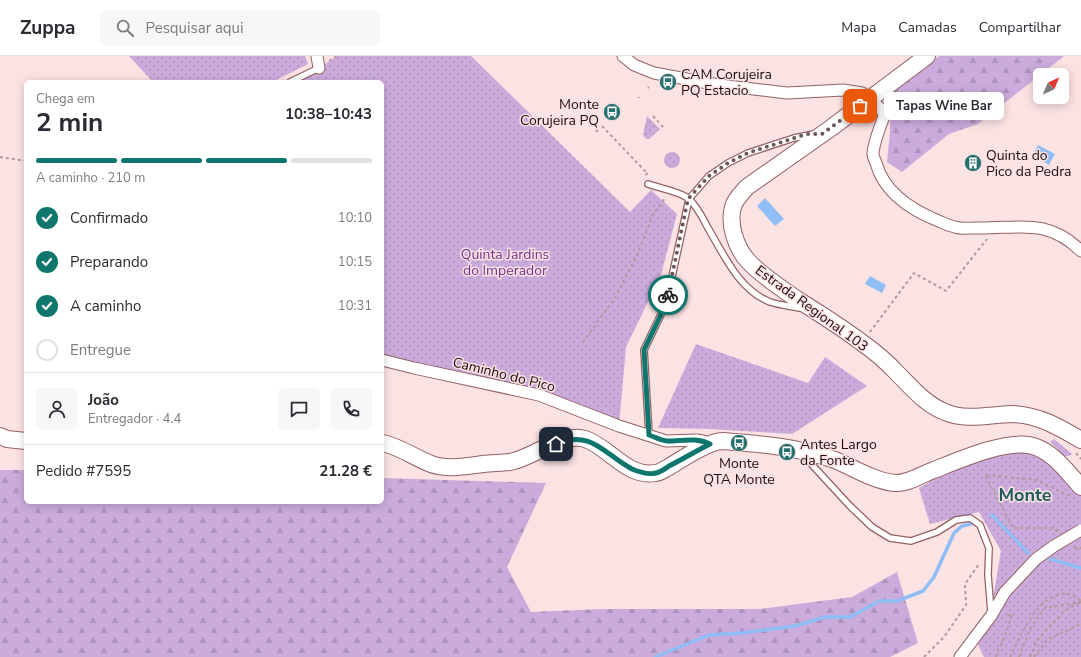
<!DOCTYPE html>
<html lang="pt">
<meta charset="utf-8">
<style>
:root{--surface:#fff;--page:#f7f7f7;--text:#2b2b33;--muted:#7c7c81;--line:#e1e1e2;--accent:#0f766e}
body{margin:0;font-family:"Nunito Sans",sans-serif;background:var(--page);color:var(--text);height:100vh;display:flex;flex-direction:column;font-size:15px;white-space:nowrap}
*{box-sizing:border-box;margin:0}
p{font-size:13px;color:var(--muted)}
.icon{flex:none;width:22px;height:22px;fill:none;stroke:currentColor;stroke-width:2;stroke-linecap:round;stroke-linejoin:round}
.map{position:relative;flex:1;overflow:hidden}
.side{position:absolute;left:24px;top:24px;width:360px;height:424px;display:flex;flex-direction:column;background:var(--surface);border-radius:6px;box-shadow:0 2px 10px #0003}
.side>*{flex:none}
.needle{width:26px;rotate:44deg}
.tools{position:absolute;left:1033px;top:12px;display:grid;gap:8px}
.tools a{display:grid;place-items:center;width:36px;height:36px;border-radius:6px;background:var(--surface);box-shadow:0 2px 10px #0003;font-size:20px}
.pin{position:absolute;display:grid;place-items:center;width:34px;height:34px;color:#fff;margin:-17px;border-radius:8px;box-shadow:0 2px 6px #0006}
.courier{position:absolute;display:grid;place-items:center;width:40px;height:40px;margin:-20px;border:3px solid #0f766e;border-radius:50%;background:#fff;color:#222;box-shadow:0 1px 5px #0007}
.bubble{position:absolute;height:28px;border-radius:6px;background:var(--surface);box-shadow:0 2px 10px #0003;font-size:13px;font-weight:700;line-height:28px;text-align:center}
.head em{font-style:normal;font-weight:700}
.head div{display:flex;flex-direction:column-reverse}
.head{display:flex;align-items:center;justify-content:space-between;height:68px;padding:0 12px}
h1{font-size:26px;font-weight:700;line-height:30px}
.bar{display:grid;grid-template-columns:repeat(4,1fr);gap:6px 4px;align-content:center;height:48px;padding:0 12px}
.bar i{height:5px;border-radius:3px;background:var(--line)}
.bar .active{background:var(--accent)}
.bar p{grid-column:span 4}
.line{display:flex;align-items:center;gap:10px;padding:0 12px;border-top:1px solid var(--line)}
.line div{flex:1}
.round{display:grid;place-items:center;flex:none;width:42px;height:42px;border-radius:6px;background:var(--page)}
ol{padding:0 12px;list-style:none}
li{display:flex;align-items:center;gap:12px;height:44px}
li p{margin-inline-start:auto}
li .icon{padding:4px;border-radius:50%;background:var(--accent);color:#fff;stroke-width:4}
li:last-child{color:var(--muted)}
li i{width:22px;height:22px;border:2px solid var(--line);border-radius:50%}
header{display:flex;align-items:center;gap:24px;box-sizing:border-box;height:56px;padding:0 20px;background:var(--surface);border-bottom:1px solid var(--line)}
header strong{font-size:19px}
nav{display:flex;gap:22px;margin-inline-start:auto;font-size:14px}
.search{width:280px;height:36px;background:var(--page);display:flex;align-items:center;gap:10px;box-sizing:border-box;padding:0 14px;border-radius:6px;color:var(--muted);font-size:15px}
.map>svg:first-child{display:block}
.green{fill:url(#green-dots)}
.forest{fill:url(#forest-firs)}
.water{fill:#90bdf6}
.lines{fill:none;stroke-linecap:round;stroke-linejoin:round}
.stream{stroke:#90bdf6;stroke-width:3.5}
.lane-casing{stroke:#946064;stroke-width:8}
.street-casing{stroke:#946064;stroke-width:13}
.secondary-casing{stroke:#946064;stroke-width:18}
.path{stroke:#b1999b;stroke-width:2;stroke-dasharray:3 3;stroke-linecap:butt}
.lane{stroke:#fff;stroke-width:5.5}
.street{stroke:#fff;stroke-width:11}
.secondary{stroke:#fff;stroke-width:16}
.street-bridge-casing{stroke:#946064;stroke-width:13;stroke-linecap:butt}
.street-bridge{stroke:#fff;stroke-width:11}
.done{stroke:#6c5658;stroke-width:4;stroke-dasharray:0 7.2}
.route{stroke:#0f766e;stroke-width:5}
.labels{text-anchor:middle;stroke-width:3;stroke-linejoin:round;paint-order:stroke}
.poi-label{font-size:14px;fill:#1f0b0d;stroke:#fbe2e3;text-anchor:start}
.park-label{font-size:14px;fill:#71338c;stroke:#fbe2e3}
.street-label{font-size:14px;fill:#1f0b0d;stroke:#fbe2e3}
.district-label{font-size:18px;font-weight:bold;fill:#205b5a;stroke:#fbe2e3}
</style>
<header>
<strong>Zuppa</strong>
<div class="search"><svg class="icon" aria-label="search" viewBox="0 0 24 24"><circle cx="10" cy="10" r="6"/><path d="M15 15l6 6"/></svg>Pesquisar aqui</div>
<nav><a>Mapa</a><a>Camadas</a><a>Compartilhar</a></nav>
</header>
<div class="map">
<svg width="1081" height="601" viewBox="0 0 1081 601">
<defs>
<pattern id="green-dots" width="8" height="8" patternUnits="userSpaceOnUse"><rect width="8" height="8" fill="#cbabdc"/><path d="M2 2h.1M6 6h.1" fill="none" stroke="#ae92bc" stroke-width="1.8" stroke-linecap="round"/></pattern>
<pattern id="forest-firs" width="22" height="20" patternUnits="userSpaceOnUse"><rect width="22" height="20" fill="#cbabdc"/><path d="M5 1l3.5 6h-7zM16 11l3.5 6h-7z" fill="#ae92bc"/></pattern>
</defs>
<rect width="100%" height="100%" fill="#fbe2e3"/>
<path class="green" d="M129,0H305L308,8L272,26H153Z
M337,0H471L630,156L651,134L677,158L661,219L626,291L619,370L539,339L382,304V26H290L319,12Z
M647,60L660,73L649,83H646L643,79Z
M664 104a8 8 0 1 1 16 0a8 8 0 1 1-16 0Z
M696,288L808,327L825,301L867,330L792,378L709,373L658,372Z
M1054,383L1072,398L1069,400H1063L1058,393L1050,386Z
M1001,397C1010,397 1025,396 1033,398C1045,402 1072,429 1081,438V601H984L976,585L1010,538L1039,506L1057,493L1052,483L1031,499L993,542L1001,495L979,456L930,468L919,432L964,407Z"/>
<path class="forest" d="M939,0H1064L978,68L949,78L902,116L887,106L890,76V50L892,36L920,13Z
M0,414H26V446H382V422L546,427L507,511L531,556L602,553H760L852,541L897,516L918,587L890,601H0Z"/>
<path class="water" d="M1038,89L1055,98L1049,109L1033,99Z
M765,142L784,163L775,170L757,150Z
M870,220L886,229L882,237L865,228Z"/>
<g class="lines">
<path class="stream" d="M992,459L1028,497
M1050,503L1081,512
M655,601L709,579L742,577L795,570L825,561H850L879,545H897L923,535L934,521L954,477L962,470L974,467"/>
<defs>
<path id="lane" d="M290,26L319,12
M648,128C659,132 678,135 688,142C697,150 703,162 708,172C724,199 739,234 770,246C779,249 790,250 800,252
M649,379L644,294L666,248L689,143L709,120L728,107L748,97L794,82L814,78
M803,399L849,449L872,471L890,482L911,485L937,476L956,464L970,462L980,469L989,492L988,519L991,556"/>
<path id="street" d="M317,0L319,12
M623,0L634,9L654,17L719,29L787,37L843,34L862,37L882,54L884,60C881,68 873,91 873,98C873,101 875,104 876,107C884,137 913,155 941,166C945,168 950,170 955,171C961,173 969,172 976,172C1018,173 1047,161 1081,195
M382,304L414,312L539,339L619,370L666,385L697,384L703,385L710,388
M960,601L991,560L1005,536L1036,503L1054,490"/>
<path id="secondary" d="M927,0L831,72L747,131C742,137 735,143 733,151C728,168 736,192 748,205C762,220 781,232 798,244C819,257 841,271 861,286C874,295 887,306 898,318C912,332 925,348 945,356C966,365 988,359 1011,358C1037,358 1059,371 1081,384
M0,380L7,383L26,385
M382,387C399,390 415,402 431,408C448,414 466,410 483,408C492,407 501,407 510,406C533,402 562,376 585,383C608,390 627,422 655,417C660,417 664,413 669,411C682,403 708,385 723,385C762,388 798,391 835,404C854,412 874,425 895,427C908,428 922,418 934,414C959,404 1011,381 1036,391C1055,398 1068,417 1081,431"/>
</defs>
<use href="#lane" class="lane-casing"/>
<use href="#street" class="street-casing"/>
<use href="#secondary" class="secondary-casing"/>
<path class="path" d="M329,5L337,0
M648,32L649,31
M639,42V41
M653,60L663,71
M602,70L646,116L648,117L644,120
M596,76L599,72
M0,101L26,105
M870,276L914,217L946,235L987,183
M583,286L615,242L638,197L653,158L666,141
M1076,397L1081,403
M1057,476L1055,472H1013L985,419L1036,424L1070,440
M1074,492H1081
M924,601L944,581L966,549L965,528L979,508
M996,601L997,596L1005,580L1012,559V558L1005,560
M1010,601C1021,580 1038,535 1068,538C1072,538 1077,542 1081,545
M1019,601L1031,571L1045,552L1081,546
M1030,601L1037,585L1064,555L1079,547
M1034,601L1048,583L1081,568"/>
<use href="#lane" class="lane"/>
<use href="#street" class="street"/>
<use href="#secondary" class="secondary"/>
<defs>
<path id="street-bridge" d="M1054,490L1081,474"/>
</defs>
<use href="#street-bridge" class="street-bridge-casing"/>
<use href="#street-bridge" class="street-bridge"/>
</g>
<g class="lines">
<path class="done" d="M668,239L688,143L709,120L728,107L748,97L794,82L807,78H822L860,50"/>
<path class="route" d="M556,388C591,373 604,398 632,413C639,416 648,419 656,417C660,416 665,413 669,410C683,403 696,395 710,388C696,381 682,385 668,385C662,385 655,381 649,379L644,294L666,248L668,239"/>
</g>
<defs>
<symbol id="bus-disc" viewBox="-11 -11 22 22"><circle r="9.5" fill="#25706f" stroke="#fbe2e3"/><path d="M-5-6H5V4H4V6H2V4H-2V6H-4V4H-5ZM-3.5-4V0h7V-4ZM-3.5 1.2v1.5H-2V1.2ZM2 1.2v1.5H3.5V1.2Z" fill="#fff"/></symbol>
<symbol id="building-disc" viewBox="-11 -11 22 22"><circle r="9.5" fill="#25706f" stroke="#fbe2e3"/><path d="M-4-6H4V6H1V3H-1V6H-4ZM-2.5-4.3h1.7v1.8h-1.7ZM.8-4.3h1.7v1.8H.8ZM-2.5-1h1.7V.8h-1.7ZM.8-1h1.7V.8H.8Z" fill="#fff"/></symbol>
</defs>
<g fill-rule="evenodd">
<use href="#bus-disc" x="658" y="16" width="20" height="20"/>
<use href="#bus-disc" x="602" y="46" width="20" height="20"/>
<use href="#building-disc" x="963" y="97" width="20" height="20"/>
<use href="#bus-disc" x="729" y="377" width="20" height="20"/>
<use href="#bus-disc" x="777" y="386" width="20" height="20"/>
</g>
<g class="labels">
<g class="poi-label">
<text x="681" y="23">CAM Corujeira<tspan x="681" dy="16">PQ Estacio</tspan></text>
<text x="599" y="53" text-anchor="end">Monte<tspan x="599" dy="16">Corujeira PQ</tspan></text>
<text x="986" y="104">Quinta do<tspan x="986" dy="16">Pico da Pedra</tspan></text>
<text x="800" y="393">Antes Largo<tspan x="800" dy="16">da Fonte</tspan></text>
<text x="739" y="412" text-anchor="middle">Monte<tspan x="739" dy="16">QTA Monte</tspan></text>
</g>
<g class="park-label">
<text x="505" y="203">Quinta Jardins<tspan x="505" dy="16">do Imperador</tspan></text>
</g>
<g class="street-label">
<text transform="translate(812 252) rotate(36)" y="5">Estrada Regional 103</text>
<text transform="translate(504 318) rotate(14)" y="5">Caminho do Pico</text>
</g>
<g class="district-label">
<text x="1025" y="445">Monte</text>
</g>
</g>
</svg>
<div class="tools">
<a><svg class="needle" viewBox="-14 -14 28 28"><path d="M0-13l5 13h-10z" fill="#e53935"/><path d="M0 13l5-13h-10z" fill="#7c7c81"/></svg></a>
</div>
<div class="pin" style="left:860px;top:50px;background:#ea580c"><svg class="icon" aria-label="bag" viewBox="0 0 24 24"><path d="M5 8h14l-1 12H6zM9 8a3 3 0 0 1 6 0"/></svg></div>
<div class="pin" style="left:556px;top:388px;background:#1f2937"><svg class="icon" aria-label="home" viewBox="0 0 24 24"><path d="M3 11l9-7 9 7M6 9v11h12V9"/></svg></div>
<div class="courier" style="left:668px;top:239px"><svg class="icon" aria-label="bike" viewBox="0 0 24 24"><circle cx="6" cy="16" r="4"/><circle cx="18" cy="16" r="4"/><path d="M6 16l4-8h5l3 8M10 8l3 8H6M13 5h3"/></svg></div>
<div class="bubble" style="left:884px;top:36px;width:120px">Tapas Wine Bar</div>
<section class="side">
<div class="head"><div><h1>2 min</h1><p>Chega em</p></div><em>10:38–10:43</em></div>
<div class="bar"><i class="active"></i><i class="active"></i><i class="active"></i><i></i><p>A caminho · 210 m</p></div>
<ol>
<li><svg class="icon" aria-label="check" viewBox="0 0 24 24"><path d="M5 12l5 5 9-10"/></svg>Confirmado<p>10:10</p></li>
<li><svg class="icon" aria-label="check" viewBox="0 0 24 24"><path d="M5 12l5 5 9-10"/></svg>Preparando<p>10:15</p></li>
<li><svg class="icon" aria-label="check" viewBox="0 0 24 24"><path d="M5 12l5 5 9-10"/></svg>A caminho<p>10:31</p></li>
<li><i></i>Entregue</li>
</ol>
<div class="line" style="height:72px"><a class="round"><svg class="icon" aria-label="person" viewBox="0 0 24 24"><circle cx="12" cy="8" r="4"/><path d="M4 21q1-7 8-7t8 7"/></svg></a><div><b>João</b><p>Entregador · 4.4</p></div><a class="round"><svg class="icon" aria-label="chat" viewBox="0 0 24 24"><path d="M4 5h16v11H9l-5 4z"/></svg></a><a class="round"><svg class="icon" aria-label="phone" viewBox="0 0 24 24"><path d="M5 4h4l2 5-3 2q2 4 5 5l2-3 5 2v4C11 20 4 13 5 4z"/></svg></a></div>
<div class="line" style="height:52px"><div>Pedido #7595</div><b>21.28 €</b></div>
</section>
</div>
